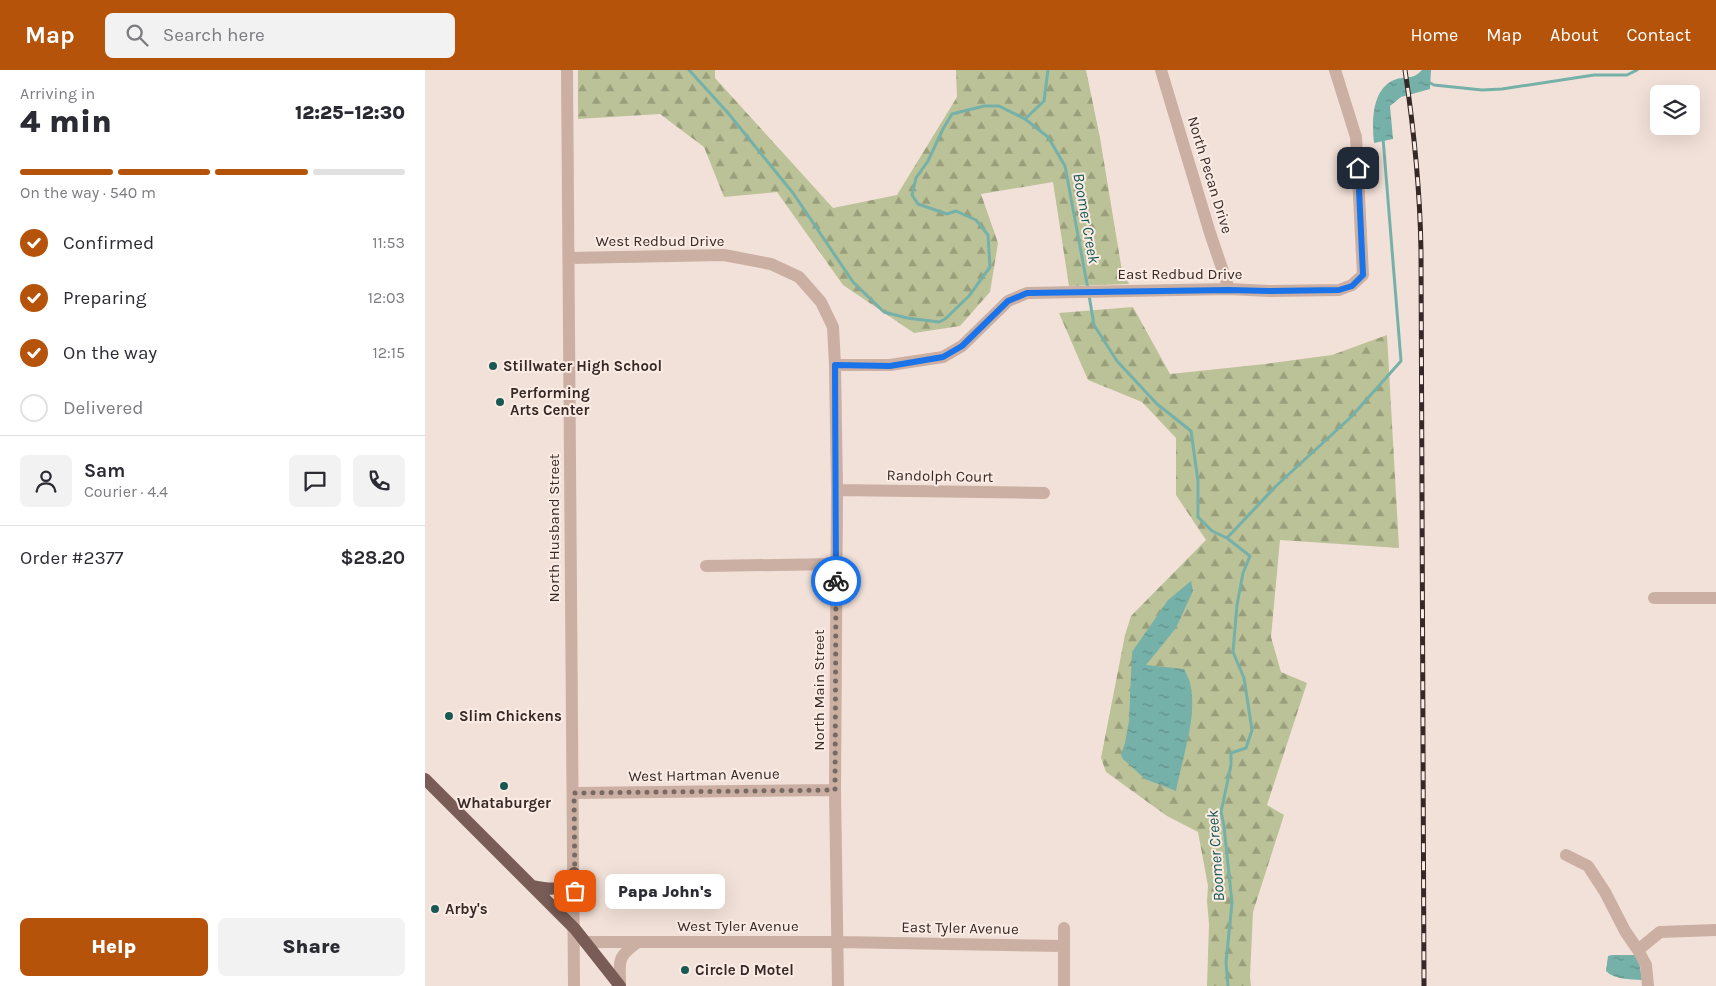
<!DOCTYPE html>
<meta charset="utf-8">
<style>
:root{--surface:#fff;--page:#f2f2f3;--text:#2b2b33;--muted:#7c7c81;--line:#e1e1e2;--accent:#b45309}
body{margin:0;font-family:Karla,sans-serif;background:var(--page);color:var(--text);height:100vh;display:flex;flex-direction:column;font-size:19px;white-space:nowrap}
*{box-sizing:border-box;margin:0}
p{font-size:16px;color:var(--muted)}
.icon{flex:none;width:28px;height:28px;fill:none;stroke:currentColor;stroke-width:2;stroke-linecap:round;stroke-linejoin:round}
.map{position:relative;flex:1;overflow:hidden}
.drawer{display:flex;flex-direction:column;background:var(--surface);width:425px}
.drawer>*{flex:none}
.controls{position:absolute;left:1225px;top:15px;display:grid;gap:10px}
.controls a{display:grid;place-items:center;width:50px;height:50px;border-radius:8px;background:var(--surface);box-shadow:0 5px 20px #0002;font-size:25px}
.pin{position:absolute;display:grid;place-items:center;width:42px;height:42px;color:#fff;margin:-21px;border-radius:10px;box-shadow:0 2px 8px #0006}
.courier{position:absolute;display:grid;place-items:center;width:50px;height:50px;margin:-25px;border:4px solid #1a73e8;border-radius:50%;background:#fff;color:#222;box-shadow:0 1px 6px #0007}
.bubble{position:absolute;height:35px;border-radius:8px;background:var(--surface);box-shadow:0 5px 20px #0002;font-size:16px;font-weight:800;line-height:35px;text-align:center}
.summary em{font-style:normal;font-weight:800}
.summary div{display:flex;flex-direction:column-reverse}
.summary{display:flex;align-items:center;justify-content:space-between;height:85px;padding:0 20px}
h1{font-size:32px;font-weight:800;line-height:38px}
.bar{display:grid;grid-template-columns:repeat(4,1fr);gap:8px 5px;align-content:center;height:60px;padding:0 20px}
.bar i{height:6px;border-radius:4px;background:var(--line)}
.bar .on{background:var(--accent)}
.bar p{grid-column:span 4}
.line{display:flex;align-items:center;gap:12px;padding:0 20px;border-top:1px solid var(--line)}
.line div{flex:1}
.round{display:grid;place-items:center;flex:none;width:52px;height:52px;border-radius:8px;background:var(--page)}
ol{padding:0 20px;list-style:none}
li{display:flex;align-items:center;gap:15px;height:55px}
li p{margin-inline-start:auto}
li .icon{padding:5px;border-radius:50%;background:var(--accent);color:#fff;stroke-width:4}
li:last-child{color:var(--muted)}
li i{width:28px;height:28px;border:2px solid var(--line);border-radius:50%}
.cta{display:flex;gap:10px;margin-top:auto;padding:10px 20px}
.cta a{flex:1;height:58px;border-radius:8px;background:var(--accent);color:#fff;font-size:20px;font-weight:800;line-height:58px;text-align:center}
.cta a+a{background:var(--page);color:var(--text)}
header{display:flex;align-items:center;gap:30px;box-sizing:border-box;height:70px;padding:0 25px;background:var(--accent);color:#fff}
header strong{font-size:24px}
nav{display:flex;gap:28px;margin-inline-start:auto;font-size:18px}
.search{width:350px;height:45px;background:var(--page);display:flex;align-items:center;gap:12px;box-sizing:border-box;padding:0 18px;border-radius:8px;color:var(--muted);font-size:19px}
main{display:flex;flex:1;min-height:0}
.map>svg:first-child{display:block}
.forest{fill:url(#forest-firs)}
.water{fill:url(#water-ripples)}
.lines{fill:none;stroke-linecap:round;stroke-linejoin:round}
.stream{stroke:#75b1a9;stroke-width:3}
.minor{stroke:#cbafa3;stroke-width:12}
.major{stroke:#795c56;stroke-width:12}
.rail-casing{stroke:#362826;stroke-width:5}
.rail{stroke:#faece4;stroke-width:3;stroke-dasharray:9;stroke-linecap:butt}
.done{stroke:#786964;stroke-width:5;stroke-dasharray:0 9}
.route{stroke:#1a73e8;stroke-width:6}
.poi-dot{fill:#195953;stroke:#faece4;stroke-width:2}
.labels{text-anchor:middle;stroke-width:4;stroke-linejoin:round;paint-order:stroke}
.street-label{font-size:15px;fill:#362826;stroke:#faece4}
.poi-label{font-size:15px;font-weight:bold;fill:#362826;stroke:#faece4;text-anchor:start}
.water-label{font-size:16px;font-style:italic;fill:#195953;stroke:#faece4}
</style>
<header>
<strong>Map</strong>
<div class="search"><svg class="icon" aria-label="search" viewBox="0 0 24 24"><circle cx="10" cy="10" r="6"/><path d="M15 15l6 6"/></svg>Search here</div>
<nav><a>Home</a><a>Map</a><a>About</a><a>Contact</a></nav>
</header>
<main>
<section class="drawer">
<div class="summary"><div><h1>4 min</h1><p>Arriving in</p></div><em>12:25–12:30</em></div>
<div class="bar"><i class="on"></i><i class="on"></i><i class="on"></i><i></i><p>On the way · 540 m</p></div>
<ol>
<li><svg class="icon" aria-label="check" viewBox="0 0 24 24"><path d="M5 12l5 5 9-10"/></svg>Confirmed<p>11:53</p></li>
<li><svg class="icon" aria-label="check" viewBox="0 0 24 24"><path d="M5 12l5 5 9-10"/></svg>Preparing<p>12:03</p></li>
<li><svg class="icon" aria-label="check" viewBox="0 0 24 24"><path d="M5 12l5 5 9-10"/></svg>On the way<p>12:15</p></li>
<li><i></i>Delivered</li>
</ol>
<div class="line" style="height:90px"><a class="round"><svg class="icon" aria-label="person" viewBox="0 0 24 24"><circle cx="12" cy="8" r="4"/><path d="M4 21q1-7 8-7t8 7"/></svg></a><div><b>Sam</b><p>Courier · 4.4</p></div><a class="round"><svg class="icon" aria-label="chat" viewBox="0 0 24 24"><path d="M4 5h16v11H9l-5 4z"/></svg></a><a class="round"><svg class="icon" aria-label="phone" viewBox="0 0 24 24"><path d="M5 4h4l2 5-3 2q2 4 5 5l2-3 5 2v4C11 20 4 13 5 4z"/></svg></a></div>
<div class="line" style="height:65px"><div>Order #2377</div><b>$28.20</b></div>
<div class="cta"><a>Help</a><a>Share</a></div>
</section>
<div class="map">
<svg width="1291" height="916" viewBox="0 0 1291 916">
<defs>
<pattern id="forest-firs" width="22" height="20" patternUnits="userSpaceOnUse" patternTransform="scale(1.25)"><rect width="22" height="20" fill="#bbc297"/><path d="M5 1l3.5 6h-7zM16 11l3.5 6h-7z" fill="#999e7b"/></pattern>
<pattern id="water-ripples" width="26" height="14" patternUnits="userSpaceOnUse" patternTransform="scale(1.25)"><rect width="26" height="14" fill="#75b1a9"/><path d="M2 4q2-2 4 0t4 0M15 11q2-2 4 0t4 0" fill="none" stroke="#619089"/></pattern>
</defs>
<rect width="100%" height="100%" fill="#f2e1d8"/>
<path class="forest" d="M153,0H290V8L408,138L472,125L532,27L531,0H661L675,68L697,201L704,214L644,216L628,112L556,124L573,173L565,222L535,256L489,263L418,215L352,122L299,127L279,77L235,44L153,49Z
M708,237L745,304L840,294L907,285L962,265L974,478L855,470L846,567L856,602L882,613L842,735L859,745L828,842L825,907L826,916H782L784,854L782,831L783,816L773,762L742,746L681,702L676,688L700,565L706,546L781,470L751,425V368L717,332L663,310L634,243Z"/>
<path class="water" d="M997,0H1006L1005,19L976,27L965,36L968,69L949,73C947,53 946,20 969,10C981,5 987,11 997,0Z
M766,511L768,521L751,558L721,595L759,599C761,603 764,608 765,613C773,647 757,688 751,721L720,709L697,688L696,684L700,673L704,651L707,582L743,530Z
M1187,885H1210L1214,891L1217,910C1204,909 1190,910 1181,901L1183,886Z"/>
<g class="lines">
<path class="stream" d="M264,0L303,43L368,123L428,212L459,242L482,248L514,252L520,249L544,226L565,197L563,165L551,150L531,141L522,144L493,134L487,125L491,108L503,91L518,59L527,44L559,36H574L600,49L623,67L640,96L663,219
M1003,12L1009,15L1057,20L1077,19L1169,5H1202L1212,0
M600,49L619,31L623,0
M664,225L669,255L692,291L732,334L766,361L773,411V447L787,461L802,468L825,486L818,503L812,535L808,582L819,608L827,660L821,678L806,683V695L796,742L799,756L807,833L801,892L803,916
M802,468L851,416L926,347L976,291L958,68"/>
<path class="minor" d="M142,0L149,916
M736,0L785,163L804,219
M144,188L299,185L346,194L374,207L396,232L408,257L410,295L412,420L410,720L413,916
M410,295H465L518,287L537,276L583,231L602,223L804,219L844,221L914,220L927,215L938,205L931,67L910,0
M412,420L619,423
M281,496L411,494
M1229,528H1291
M149,723L410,720
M1141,785L1163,796L1180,822L1200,861L1213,880L1221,895L1223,916
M160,872H413L639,876
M1213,880L1235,862L1291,860
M195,916C195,890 191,888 213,872
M639,916V858"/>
<path class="major" d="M0,709L150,859L195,916
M107,816C128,820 137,822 149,803"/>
<defs>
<path id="rail" d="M980,0C989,60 995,120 996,181L999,916"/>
</defs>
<use href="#rail" class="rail-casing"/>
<use href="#rail" class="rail"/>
</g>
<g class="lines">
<path class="done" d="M150,821L149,723L410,720L411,511"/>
<path class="route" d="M411,511L410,295L465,296L518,287L537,276L583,231L602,223L804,220L844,221L914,220L927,216L938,205L933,98"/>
</g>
<g class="poi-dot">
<circle cx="68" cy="296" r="5"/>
<circle cx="75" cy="332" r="5"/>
<circle cx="24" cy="646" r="5"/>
<circle cx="79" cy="716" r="5"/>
<circle cx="10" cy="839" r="5"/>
<circle cx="260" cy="900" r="5"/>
</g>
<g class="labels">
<g class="street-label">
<text transform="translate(785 105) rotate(73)" y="5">North Pecan Drive</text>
<text x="235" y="176">West Redbud Drive</text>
<text x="755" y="209">East Redbud Drive</text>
<text transform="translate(515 406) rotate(1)" y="5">Randolph Court</text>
<text transform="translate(129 458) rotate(-90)" y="5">North Husband Street</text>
<text transform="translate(394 620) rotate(-90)" y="5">North Main Street</text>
<text transform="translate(279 705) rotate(-1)" y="5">West Hartman Avenue</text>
<text x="313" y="861">West Tyler Avenue</text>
<text transform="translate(535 858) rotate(1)" y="5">East Tyler Avenue</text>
</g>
<g class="poi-label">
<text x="78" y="301">Stillwater High School</text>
<text x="85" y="328">Performing<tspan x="85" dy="17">Arts Center</tspan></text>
<text x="34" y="651">Slim Chickens</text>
<text x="79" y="738" text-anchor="middle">Whataburger</text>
<text x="20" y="844">Arby's</text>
<text x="270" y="905">Circle D Motel</text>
</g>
<g class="water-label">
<text transform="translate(662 148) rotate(80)" y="6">Boomer Creek</text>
<text transform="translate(790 786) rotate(-94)" y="6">Boomer Creek</text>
</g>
</g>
</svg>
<div class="controls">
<a><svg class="icon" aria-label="layers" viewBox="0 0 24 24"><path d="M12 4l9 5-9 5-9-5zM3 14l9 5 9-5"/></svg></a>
</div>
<div class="pin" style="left:150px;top:821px;background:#ea580c"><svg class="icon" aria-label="bag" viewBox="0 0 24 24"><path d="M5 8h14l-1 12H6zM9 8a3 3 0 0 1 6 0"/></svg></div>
<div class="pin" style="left:933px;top:98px;background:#1f2937"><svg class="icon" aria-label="home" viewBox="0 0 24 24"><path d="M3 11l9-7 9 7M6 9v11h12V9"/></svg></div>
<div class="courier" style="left:411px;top:511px"><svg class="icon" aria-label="bike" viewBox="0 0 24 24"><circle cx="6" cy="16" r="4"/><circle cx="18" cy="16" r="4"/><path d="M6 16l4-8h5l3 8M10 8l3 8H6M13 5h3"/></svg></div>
<div class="bubble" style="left:180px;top:804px;width:120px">Papa John's</div>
</div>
</main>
